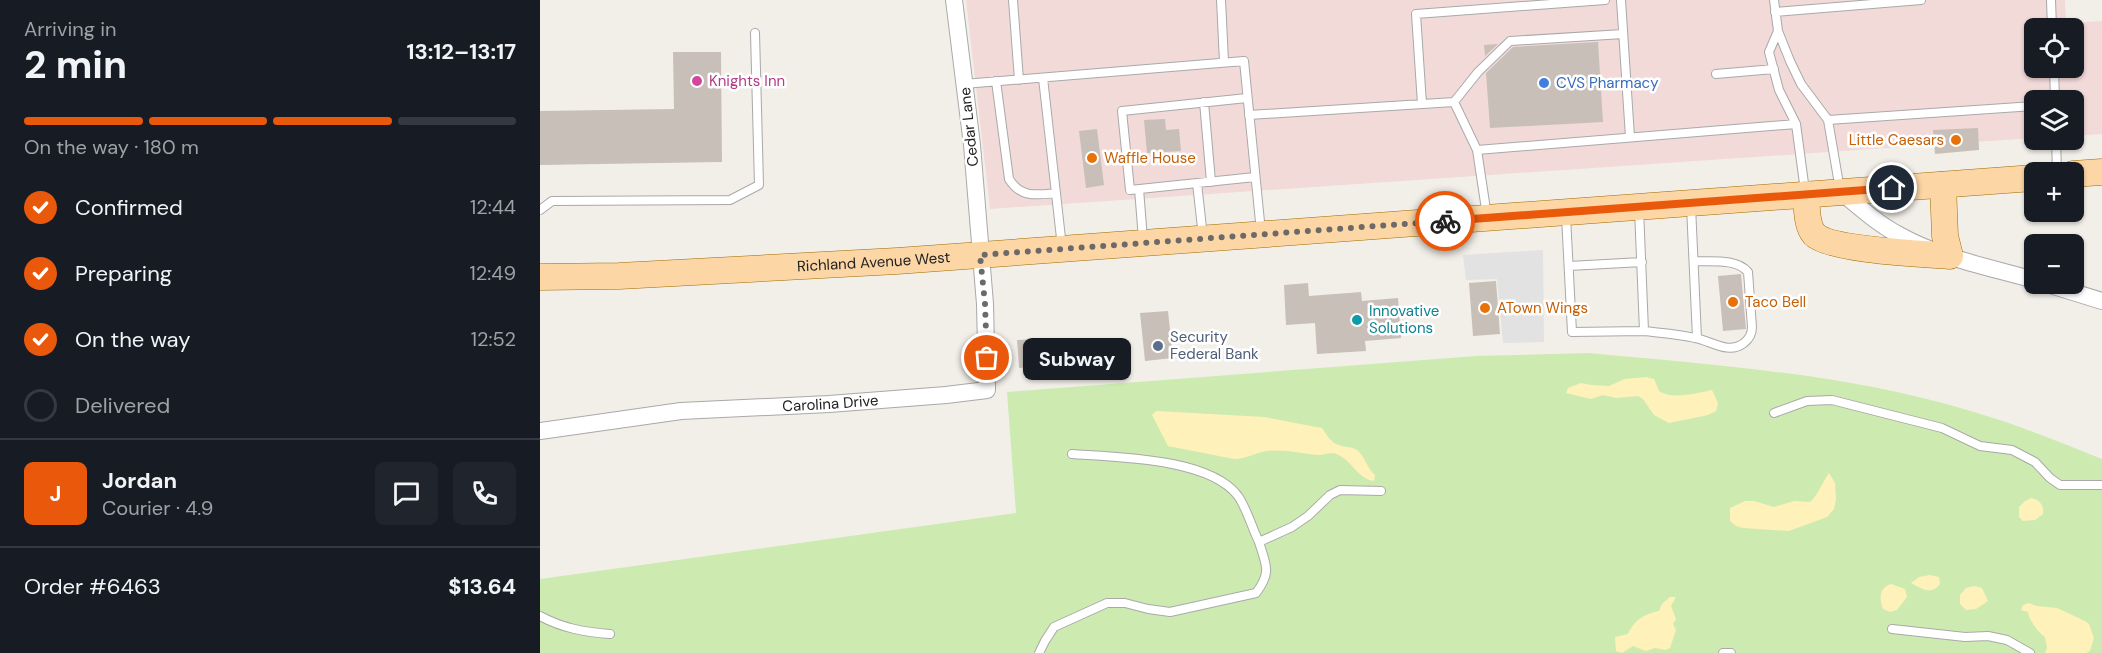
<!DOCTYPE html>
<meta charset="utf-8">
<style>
:root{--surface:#171b24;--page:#20242c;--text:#f1f3f6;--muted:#9ea1a6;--line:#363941;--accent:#ea580c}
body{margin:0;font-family:"DM Sans",sans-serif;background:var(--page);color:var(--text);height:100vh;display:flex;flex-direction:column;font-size:22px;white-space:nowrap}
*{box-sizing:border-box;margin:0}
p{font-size:20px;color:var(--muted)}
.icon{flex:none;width:33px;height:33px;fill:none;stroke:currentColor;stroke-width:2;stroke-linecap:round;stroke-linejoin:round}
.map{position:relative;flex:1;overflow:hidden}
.details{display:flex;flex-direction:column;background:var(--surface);width:540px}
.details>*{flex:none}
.fabs{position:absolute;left:1484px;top:18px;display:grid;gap:12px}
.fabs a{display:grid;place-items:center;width:60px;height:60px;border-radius:9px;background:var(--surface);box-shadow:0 2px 4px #0004;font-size:30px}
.pin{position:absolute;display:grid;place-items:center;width:51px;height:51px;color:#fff;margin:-26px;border:3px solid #fff;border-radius:50%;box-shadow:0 2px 6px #0007}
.courier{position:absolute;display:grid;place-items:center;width:60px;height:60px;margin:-30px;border:4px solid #ea580c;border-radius:50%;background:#fff;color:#222;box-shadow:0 2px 8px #0007}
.bubble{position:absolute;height:42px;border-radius:9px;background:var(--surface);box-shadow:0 2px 4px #0004;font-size:20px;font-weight:700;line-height:42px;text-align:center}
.summary em{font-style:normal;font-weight:700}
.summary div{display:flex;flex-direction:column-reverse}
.summary{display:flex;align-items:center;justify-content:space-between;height:102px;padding:0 24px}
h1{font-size:39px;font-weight:700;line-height:45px}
.bar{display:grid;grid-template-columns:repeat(4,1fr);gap:9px 6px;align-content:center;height:72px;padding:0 24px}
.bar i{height:8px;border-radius:4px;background:var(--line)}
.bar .selected{background:var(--accent)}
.bar p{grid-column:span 4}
.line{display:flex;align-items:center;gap:15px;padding:0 24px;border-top:2px solid var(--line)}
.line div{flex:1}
.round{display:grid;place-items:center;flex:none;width:63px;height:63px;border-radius:9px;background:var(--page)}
ol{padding:0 24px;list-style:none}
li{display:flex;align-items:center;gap:18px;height:66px}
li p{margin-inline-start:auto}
li .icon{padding:6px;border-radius:50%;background:var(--accent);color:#fff;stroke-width:4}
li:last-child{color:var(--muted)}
li i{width:33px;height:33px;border:3px solid var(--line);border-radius:50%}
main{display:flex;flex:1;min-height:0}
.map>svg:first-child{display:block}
.commercial{fill:#f2dad9;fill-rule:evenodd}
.grass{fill:#cdebb0}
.sand{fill:#fff1ba}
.parking{fill:#e2e2e2}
.building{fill:#c7bfb8}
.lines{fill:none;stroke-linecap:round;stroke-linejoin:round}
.lane-casing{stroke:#a9a9a9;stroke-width:10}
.street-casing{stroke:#a9a9a9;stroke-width:18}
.primary-casing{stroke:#a06b00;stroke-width:27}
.lane{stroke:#fff;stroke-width:8}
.street{stroke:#fff;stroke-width:16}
.primary{stroke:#fcd6a4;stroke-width:26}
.done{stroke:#6b6a68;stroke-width:6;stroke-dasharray:0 10.8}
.route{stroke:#ea580c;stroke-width:8}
.hotel-dot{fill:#d1479c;stroke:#fff;stroke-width:2}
.shop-dot{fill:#3f7fe0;stroke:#fff;stroke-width:2}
.food-dot{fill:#e8710a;stroke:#fff;stroke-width:2}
.culture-dot{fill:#0f9aa8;stroke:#fff;stroke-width:2}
.service-dot{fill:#5c6f8a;stroke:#fff;stroke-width:2}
.labels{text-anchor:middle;stroke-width:5;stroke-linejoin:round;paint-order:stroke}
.hotel-label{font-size:15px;fill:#b23c85;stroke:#fff;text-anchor:start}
.shop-label{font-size:15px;fill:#366cbe;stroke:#fff;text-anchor:start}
.street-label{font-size:15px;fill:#222;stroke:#fff}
.food-label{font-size:15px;fill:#c56008;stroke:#fff;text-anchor:start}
.culture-label{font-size:15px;fill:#0d838f;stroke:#fff;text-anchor:start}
.service-label{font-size:15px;fill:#4e5e75;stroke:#fff;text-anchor:start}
</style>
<main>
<section class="details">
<div class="summary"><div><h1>2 min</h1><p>Arriving in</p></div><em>13:12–13:17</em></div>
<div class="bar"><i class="selected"></i><i class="selected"></i><i class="selected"></i><i></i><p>On the way · 180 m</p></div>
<ol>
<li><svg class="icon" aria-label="check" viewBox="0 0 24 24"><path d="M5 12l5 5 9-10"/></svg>Confirmed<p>12:44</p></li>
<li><svg class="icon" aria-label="check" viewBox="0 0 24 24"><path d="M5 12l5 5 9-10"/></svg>Preparing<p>12:49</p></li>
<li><svg class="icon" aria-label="check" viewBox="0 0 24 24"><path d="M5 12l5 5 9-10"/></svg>On the way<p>12:52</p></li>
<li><i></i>Delivered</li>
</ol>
<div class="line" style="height:108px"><b class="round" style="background:var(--accent);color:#fff">J</b><div><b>Jordan</b><p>Courier · 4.9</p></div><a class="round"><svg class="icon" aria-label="chat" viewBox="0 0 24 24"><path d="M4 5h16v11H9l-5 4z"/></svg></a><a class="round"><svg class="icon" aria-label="phone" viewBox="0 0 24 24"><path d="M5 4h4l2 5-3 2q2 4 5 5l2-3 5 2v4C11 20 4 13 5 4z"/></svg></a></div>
<div class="line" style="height:78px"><div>Order #6463</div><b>$13.64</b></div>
</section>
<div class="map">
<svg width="1562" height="653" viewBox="0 0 1562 653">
<rect width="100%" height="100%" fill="#f2efe9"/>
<path class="commercial" d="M426,0H1525L1526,23L1562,21V134L1533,136V100H1494V138L450,209ZM1494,28H1533V68H1494Z"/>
<path class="grass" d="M1048,353C1177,365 1310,374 1434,412C1478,425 1520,442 1562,459V653H0V579L476,513L467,392L936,356Z"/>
<path class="sand" d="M1106,377L1114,379L1119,391C1132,400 1158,393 1172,390L1178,403L1176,411L1168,415L1129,423L1114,415L1103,399L1098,396L1076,398L1063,395L1051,399L1026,393L1028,388L1041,383L1051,385L1069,386L1085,379Z
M616,411L724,417L782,428C787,435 791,443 799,445C806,448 813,446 818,451C825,457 827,468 835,475L834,481C816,479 810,455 792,453C788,453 783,455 778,455C760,453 744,449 726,451C715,453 706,459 694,459L628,446L612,415Z
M1289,473L1295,483L1296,499L1294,509L1287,517L1249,531L1203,528L1196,526L1190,521V508L1205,501H1214L1234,507L1254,501L1270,502C1276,498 1284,480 1289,473Z
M1491,498C1500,500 1504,505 1503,514L1495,520L1483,521L1479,517V507L1485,501Z
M1390,575L1399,577L1400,584C1391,596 1381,588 1371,583L1379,577Z
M1351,584L1365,589L1367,597L1357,610L1350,612L1343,609C1339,598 1339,588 1351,584Z
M1434,586L1442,588L1448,601L1436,609L1426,610L1420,604V595L1426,588Z
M1130,597H1136L1131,606L1136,619L1133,624L1136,630L1130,648L1125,650L1115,648L1106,651L1093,646L1082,653L1076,651L1075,637L1088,634C1094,620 1104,614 1119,611L1122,604Z
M1489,603L1497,606L1517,608L1545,621L1549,624L1554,638L1550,651L1546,653H1505L1507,648L1505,637C1498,632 1489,620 1488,612L1481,610L1483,605Z"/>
<path class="parking" d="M1003,250L1004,342L963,343L957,279L926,280L923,255Z"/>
<path class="building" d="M1058,42L1063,122L950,128L946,73L973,47Z
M958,44L945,56L944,45Z
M133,52H181L182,162L0,165V111L134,109Z
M625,119L626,130L639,129L641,151L607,153L604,120Z
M1438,128L1439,150L1395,154L1393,130Z
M557,129L564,185L546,188L539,131Z
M1201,274L1206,329L1183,331L1178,276Z
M956,281L960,334L933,336L929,283Z
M768,283L769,296L821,292L822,301L858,298L861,338L825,341L826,351L777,354L775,323L746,325L744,285Z
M628,311L633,358L605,361L600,313Z
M515,338L516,365L479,368L477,340Z"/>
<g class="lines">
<defs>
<path id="lane" d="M473,0L479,80
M681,0L684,62
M1081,0L1090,137
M1234,0L1238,31L1250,61L1261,84L1288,120L1300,190
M1511,0L1512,28
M1235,12L1381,0
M1238,31L1229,52L1239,90L1256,124L1265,191
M1514,68L1515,100
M1176,74L1234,69
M503,78L522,247
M456,81L469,179C481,198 496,195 516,193
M424,84L704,61L721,232
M707,98L582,111L590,190L715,177
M664,102L671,182
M914,102L938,72L970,41L1083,34
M882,104L876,14L1065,0
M709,115L914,102L937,150
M1288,120L1494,106
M1516,140L1517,172
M657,183L663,237
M599,189L603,239
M1151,206L1157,338
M0,210L12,201L190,200L219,185L215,33
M947,216L937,150L1256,124
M1026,216L1032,332L1104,331L1099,209
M1029,266L1102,262
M1104,331C1121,333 1139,334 1155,338C1172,341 1188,355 1204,343C1209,339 1212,334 1212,327L1208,272C1196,258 1171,262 1154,261
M1234,413L1267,401L1292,400L1402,428L1440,446L1472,450L1495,462L1510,478L1520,485H1562
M532,454C576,457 670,458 698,496C707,509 712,528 719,542
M0,616C22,628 44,632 70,634
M1352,629L1425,637L1448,636L1467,640L1490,653
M499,653L505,641L514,627L567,603H585L608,609L630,612L716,593C732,572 726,565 719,542L752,527L768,516L790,495L800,490L841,491
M1183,653H1191"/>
<g id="street">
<path d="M1300,191C1319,207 1337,223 1359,235C1400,258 1449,267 1494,280"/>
<path d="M1507,284L1562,301"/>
<path id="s1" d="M0,431L141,411L289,404L406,395L447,390L445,304L432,145L414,0"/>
</g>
<g id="primary">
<path d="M1533,174L1562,172"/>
<path d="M1266,194C1267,205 1266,225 1274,234C1288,250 1386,254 1410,256L1405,236L1403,185"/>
<path id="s2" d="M0,277L79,276L357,261L1494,178"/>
</g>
</defs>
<use href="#lane" class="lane-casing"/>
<use href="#street" class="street-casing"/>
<use href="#primary" class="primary-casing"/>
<use href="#lane" class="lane"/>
<use href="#street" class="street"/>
<use href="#primary" class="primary"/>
</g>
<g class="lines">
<path class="done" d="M447,358L445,304L440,255L905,221"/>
<path class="route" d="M905,221L1352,188"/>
</g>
<circle class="hotel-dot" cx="157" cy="81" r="6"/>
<circle class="shop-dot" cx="1004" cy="83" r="6"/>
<g class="food-dot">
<circle cx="1416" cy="140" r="6"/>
<circle cx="552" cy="158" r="6"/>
<circle cx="1193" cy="302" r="6"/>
<circle cx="945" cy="308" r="6"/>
</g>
<circle class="culture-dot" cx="817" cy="320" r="6"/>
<circle class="service-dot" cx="618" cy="346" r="6"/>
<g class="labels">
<g class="hotel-label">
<text x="169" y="86">Knights Inn</text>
</g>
<g class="shop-label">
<text x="1016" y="88">CVS Pharmacy</text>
</g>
<g class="street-label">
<text transform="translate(429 127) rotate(-96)" y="5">Cedar Lane</text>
<text dy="5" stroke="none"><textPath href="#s2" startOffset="334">Richland Avenue West</textPath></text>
<text dy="5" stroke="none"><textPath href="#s1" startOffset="292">Carolina Drive</textPath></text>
</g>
<g class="food-label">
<text x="1404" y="145" text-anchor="end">Little Caesars</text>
<text x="564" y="163">Waffle House</text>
<text x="1205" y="307">Taco Bell</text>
<text x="957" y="313">ATown Wings</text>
</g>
<g class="culture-label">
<text x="829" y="316">Innovative<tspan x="829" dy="17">Solutions</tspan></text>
</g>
<g class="service-label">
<text x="630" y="342">Security<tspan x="630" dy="17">Federal Bank</tspan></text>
</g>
</g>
</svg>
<div class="fabs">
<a><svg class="icon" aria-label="locate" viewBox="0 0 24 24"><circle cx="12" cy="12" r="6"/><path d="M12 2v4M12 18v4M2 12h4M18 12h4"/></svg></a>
<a><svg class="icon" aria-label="layers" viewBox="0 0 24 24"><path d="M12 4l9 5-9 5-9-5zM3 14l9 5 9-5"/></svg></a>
<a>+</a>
<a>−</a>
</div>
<div class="pin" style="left:447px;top:358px;background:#ea580c"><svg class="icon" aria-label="bag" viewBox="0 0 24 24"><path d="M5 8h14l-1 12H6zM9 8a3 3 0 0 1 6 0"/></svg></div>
<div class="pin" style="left:1352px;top:188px;background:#1f2937"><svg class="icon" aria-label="home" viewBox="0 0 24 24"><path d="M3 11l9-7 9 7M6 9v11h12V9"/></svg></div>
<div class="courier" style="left:905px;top:221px"><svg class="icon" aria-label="bike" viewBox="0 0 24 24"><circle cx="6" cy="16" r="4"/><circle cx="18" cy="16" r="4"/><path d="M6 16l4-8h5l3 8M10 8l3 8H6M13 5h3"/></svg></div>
<div class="bubble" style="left:483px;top:338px;width:108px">Subway</div>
</div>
</main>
